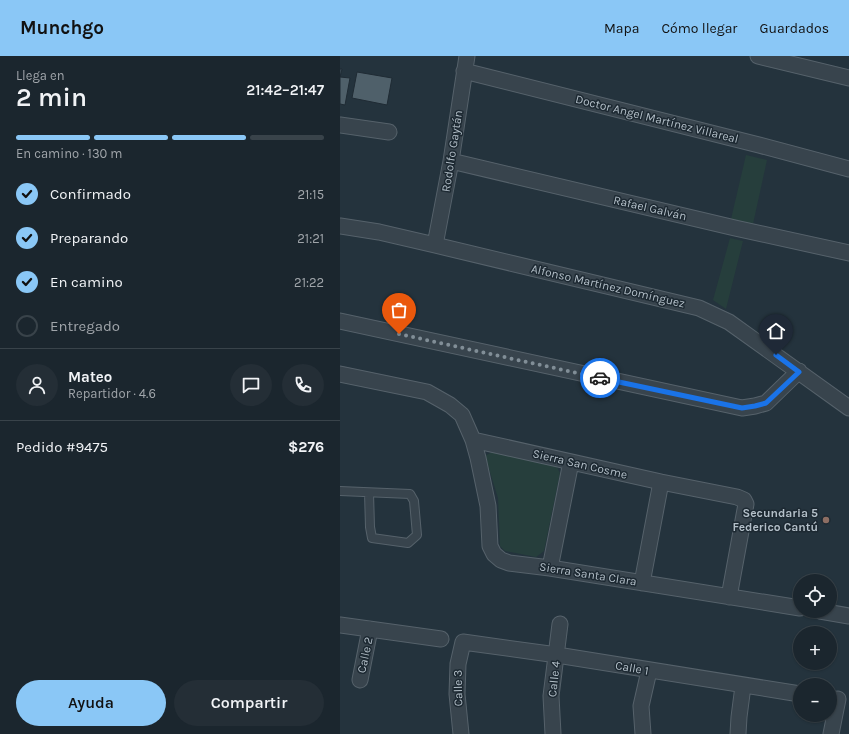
<!DOCTYPE html>
<html lang="es">
<meta charset="utf-8">
<style>
:root{--surface:#1b262e;--page:#242e36;--text:#f1f3f6;--muted:#a0a5aa;--line:#39434a;--accent:#8ac7f6}
body{margin:0;font-family:Karla,sans-serif;background:var(--page);color:var(--text);height:100vh;display:flex;flex-direction:column;font-size:15px;white-space:nowrap}
*{box-sizing:border-box;margin:0}
p{font-size:13px;color:var(--muted)}
.icon{flex:none;width:22px;height:22px;fill:none;stroke:currentColor;stroke-width:2;stroke-linecap:round;stroke-linejoin:round}
.map{position:relative;flex:1;overflow:hidden}
.drawer{display:flex;flex-direction:column;background:var(--surface);width:340px}
.drawer>*{flex:none}
.buttons{position:absolute;left:453px;top:518px;display:grid;gap:8px}
.buttons a{display:grid;place-items:center;width:44px;height:44px;border-radius:50%;background:var(--surface);box-shadow:0 1px 3px #0004,0 0 0 1px var(--line);font-size:20px}
.pin{position:absolute;display:grid;place-items:center;width:34px;height:34px;color:#fff;margin:-41px -17px;border-radius:50% 50% 50% 0;rotate:-45deg;box-shadow:0 0 4px #0007}
.pin .icon{rotate:45deg}
.courier{position:absolute;display:grid;place-items:center;width:40px;height:40px;margin:-20px;border:3px solid #1a73e8;border-radius:50%;background:#fff;color:#222;box-shadow:0 1px 5px #0007}
.head em{font-style:normal;font-weight:600}
.head div{display:flex;flex-direction:column-reverse}
.head{display:flex;align-items:center;justify-content:space-between;height:68px;padding:0 16px}
h1{font-size:26px;font-weight:600;line-height:30px}
.bar{display:grid;grid-template-columns:repeat(4,1fr);gap:6px 4px;align-content:center;height:48px;padding:0 16px}
.bar i{height:5px;border-radius:3px;background:var(--line)}
.bar .selected{background:var(--accent)}
.bar p{grid-column:span 4}
.line{display:flex;align-items:center;gap:10px;padding:0 16px;border-top:1px solid var(--line)}
.line div{flex:1}
.round{display:grid;place-items:center;flex:none;width:42px;height:42px;border-radius:21px;background:var(--page)}
ol{padding:0 16px;list-style:none}
li{display:flex;align-items:center;gap:12px;height:44px}
li p{margin-inline-start:auto}
li .icon{padding:4px;border-radius:50%;background:var(--accent);color:#111;stroke-width:4}
li:last-child{color:var(--muted)}
li i{width:22px;height:22px;border:2px solid var(--line);border-radius:50%}
.action{display:flex;gap:8px;margin-top:auto;padding:8px 16px}
.action a{flex:1;height:46px;border-radius:24px;background:var(--accent);color:#111;font-size:16px;font-weight:600;line-height:46px;text-align:center}
.action a+a{background:var(--page);color:var(--text)}
header{display:flex;align-items:center;gap:24px;box-sizing:border-box;height:56px;padding:0 20px;background:var(--accent);color:#111}
header strong{font-size:19px}
nav{display:flex;gap:22px;margin-inline-start:auto;font-size:14px}
main{display:flex;flex:1;min-height:0}
.map>svg:first-child{display:block}
.green{fill:#263e3c}
.building{fill:#4f606a;stroke:#1f2b34}
.lines{fill:none;stroke-linecap:round;stroke-linejoin:round}
.service-casing{stroke:#56626b;stroke-width:10}
.minor-casing{stroke:#56626b;stroke-width:17}
.service{stroke:#38444d;stroke-width:8}
.minor{stroke:#38444d;stroke-width:15}
.done{stroke:#818e97;stroke-width:4;stroke-dasharray:0 7.2}
.route{stroke:#1a73e8;stroke-width:5}
.education-dot{fill:#8d6e63;stroke:#1d2932;stroke-width:1.5}
.labels{text-anchor:middle;stroke-width:3;stroke-linejoin:round;paint-order:stroke}
.street-label{font-size:12px;fill:#b3bfc8;stroke:#1d2932}
.poi-label{font-size:12px;font-weight:bold;fill:#b3bfc8;stroke:#1d2932;text-anchor:end}
</style>
<header>
<strong>Munchgo</strong>
<nav><a>Mapa</a><a>Cómo llegar</a><a>Guardados</a></nav>
</header>
<main>
<section class="drawer">
<div class="head"><div><h1>2 min</h1><p>Llega en</p></div><em>21:42–21:47</em></div>
<div class="bar"><i class="selected"></i><i class="selected"></i><i class="selected"></i><i></i><p>En camino · 130 m</p></div>
<ol>
<li><svg class="icon" aria-label="check" viewBox="0 0 24 24"><path d="M5 12l5 5 9-10"/></svg>Confirmado<p>21:15</p></li>
<li><svg class="icon" aria-label="check" viewBox="0 0 24 24"><path d="M5 12l5 5 9-10"/></svg>Preparando<p>21:21</p></li>
<li><svg class="icon" aria-label="check" viewBox="0 0 24 24"><path d="M5 12l5 5 9-10"/></svg>En camino<p>21:22</p></li>
<li><i></i>Entregado</li>
</ol>
<div class="line" style="height:72px"><a class="round"><svg class="icon" aria-label="person" viewBox="0 0 24 24"><circle cx="12" cy="8" r="4"/><path d="M4 21q1-7 8-7t8 7"/></svg></a><div><b>Mateo</b><p>Repartidor · 4.6</p></div><a class="round"><svg class="icon" aria-label="chat" viewBox="0 0 24 24"><path d="M4 5h16v11H9l-5 4z"/></svg></a><a class="round"><svg class="icon" aria-label="phone" viewBox="0 0 24 24"><path d="M5 4h4l2 5-3 2q2 4 5 5l2-3 5 2v4C11 20 4 13 5 4z"/></svg></a></div>
<div class="line" style="height:52px"><div>Pedido #9475</div><b>$276</b></div>
<div class="action"><a>Ayuda</a><a>Compartir</a></div>
</section>
<div class="map">
<svg width="509" height="678" viewBox="0 0 509 678">
<rect width="100%" height="100%" fill="#24333d"/>
<path class="green" d="M406,99L427,104L413,168L391,163Z
M390,182L403,185L386,253L373,244Z
M152,396L217,411L220,417L204,495L196,501L165,495L160,490L158,442L145,400Z"/>
<path class="building" d="M0,13H2L0,21L10,22L5,49L0,48Z
M17,16L52,22L47,49L12,42Z"/>
<g class="lines">
<defs>
<path id="service" d="M0,435L70,438L74,445L77,479L68,487L32,482L30,471L29,437"/>
<path id="minor" d="M418,0L509,22
M124,15L419,89L509,113
M0,69L49,76
M111,105L395,172L509,197
M0,170L39,176L95,189L359,252L389,266L509,352
M95,189L111,105L127,0
M0,265L402,352L415,350L426,347L459,315
M0,318L87,336L110,349L122,359L133,384L138,402L148,450L150,490L154,498L161,504L169,507L210,512L460,552
M133,384L321,426L397,441L404,444L406,448L389,541
M210,512L231,406
M302,527L321,426
M480,555L509,560
M0,569L101,583
M20,624L30,573
M121,678L117,638L118,608L123,586L217,599L460,638
M213,678L211,640L220,568
M303,678L301,650L309,615
M398,678L399,661L403,630
M491,678L498,643"/>
</defs>
<use href="#service" class="service-casing"/>
<use href="#minor" class="minor-casing"/>
<use href="#service" class="service"/>
<use href="#minor" class="minor"/>
</g>
<g class="lines">
<path class="done" d="M59,278L260,322"/>
<path class="route" d="M260,322L402,352L415,350L426,347L459,316L436,299"/>
</g>
<circle class="education-dot" cx="486" cy="464" r="4"/>
<g class="labels">
<g class="street-label">
<text transform="translate(317 63) rotate(14)" y="4">Doctor Angel Martínez Villareal</text>
<text transform="translate(112 95) rotate(-81)" y="4">Rodolfo Gaytán</text>
<text transform="translate(310 152) rotate(13)" y="4">Rafael Galván</text>
<text transform="translate(268 230) rotate(13)" y="4">Alfonso Martínez Domínguez</text>
<text transform="translate(240 408) rotate(13)" y="4">Sierra San Cosme</text>
<text transform="translate(248 518) rotate(9)" y="4">Sierra Santa Clara</text>
<text transform="translate(25 599) rotate(-78)" y="4">Calle 2</text>
<text transform="translate(292 612) rotate(10)" y="4">Calle 1</text>
<text transform="translate(214 623) rotate(-84)" y="4">Calle 4</text>
<text transform="translate(118 632) rotate(-91)" y="4">Calle 3</text>
</g>
<g class="poi-label">
<text x="478" y="461">Secundaria 5<tspan x="478" dy="14">Federico Cantú</tspan></text>
</g>
</g>
</svg>
<div class="buttons">
<a><svg class="icon" aria-label="locate" viewBox="0 0 24 24"><circle cx="12" cy="12" r="6"/><path d="M12 2v4M12 18v4M2 12h4M18 12h4"/></svg></a>
<a>+</a>
<a>−</a>
</div>
<div class="pin" style="left:59px;top:278px;background:#ea580c"><svg class="icon" aria-label="bag" viewBox="0 0 24 24"><path d="M5 8h14l-1 12H6zM9 8a3 3 0 0 1 6 0"/></svg></div>
<div class="pin" style="left:436px;top:299px;background:#1f2937"><svg class="icon" aria-label="home" viewBox="0 0 24 24"><path d="M3 11l9-7 9 7M6 9v11h12V9"/></svg></div>
<div class="courier" style="left:260px;top:322px"><svg class="icon" aria-label="car" viewBox="0 0 24 24"><path d="M5 17H2v-5l4-1 3-4h7l3 4 3 1v5h-3M9 17h6M6 11h13"/><circle cx="7" cy="17" r="2"/><circle cx="17" cy="17" r="2"/></svg></div>
</div>
</main>
